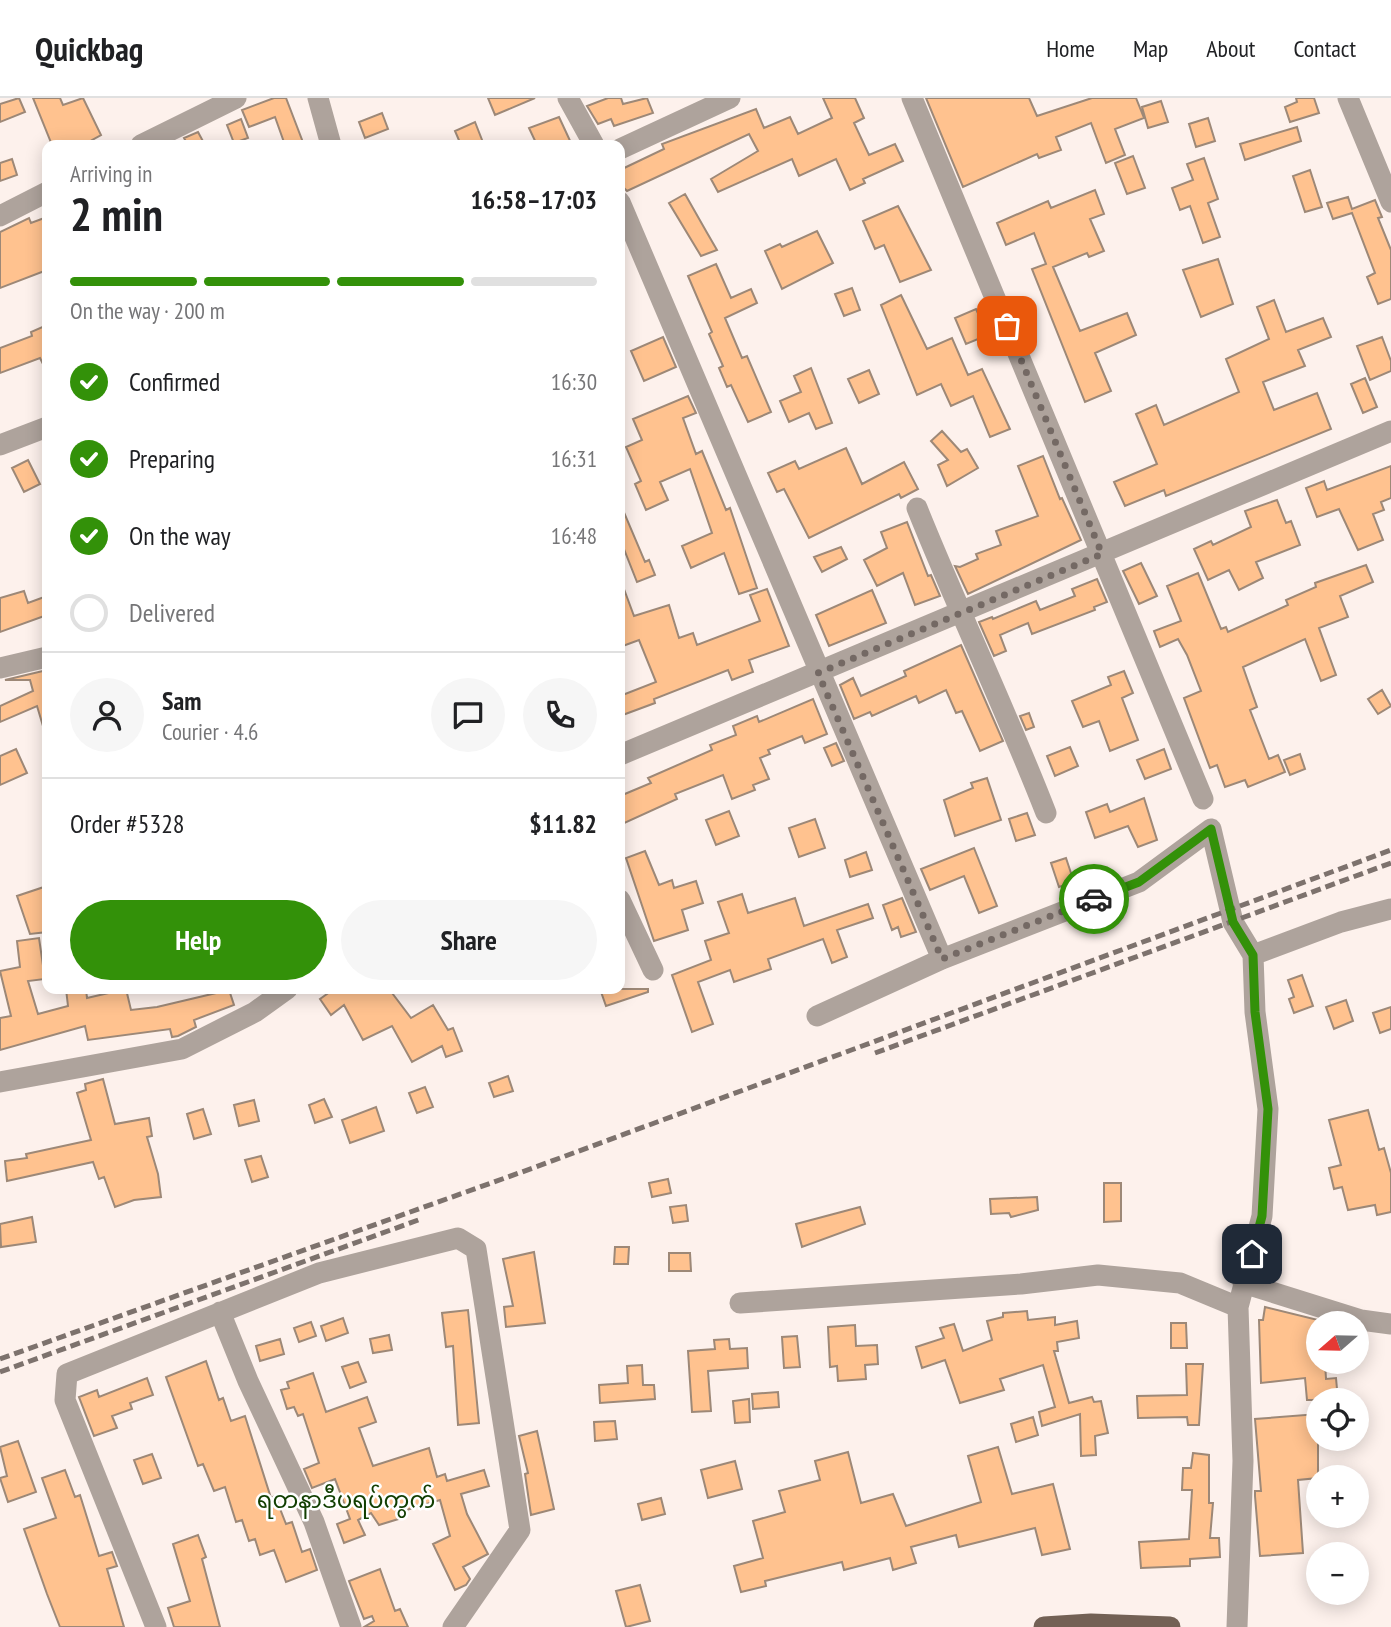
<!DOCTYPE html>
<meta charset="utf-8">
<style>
:root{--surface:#fff;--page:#f6f6f6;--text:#202124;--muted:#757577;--line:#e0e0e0;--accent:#339109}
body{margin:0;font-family:"PT Sans Narrow","Noto Sans Myanmar",sans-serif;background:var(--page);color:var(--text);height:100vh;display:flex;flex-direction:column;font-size:26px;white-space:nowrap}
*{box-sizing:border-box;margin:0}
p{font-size:23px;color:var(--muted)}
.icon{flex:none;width:38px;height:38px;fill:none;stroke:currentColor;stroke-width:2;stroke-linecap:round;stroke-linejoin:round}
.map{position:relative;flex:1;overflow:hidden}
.panel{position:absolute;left:42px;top:42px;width:583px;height:854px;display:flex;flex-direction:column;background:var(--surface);border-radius:14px;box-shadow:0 4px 18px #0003}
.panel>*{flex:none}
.needle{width:46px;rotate:250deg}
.controls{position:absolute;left:1306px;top:1213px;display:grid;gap:14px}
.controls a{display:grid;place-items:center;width:63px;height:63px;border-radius:50%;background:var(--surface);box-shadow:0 4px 18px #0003;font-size:35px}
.pin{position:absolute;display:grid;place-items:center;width:60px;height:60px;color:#fff;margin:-30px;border-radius:14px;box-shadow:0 4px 10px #0006}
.courier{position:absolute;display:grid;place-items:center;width:70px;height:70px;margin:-35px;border:5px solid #339109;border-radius:50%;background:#fff;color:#222;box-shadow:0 2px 9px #0007}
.head em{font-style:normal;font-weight:700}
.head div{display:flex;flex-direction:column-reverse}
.head{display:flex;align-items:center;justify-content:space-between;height:119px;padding:0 28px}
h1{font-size:46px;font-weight:700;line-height:52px}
.bar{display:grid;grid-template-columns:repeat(4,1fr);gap:10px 7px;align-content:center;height:84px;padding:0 28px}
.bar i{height:9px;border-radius:5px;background:var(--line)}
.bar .active{background:var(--accent)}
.bar p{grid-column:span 4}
.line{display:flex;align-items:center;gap:18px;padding:0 28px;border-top:2px solid var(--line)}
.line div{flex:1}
.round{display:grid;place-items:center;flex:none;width:74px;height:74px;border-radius:37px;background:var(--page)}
ol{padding:0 28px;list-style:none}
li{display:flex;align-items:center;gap:21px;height:77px}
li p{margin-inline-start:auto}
li .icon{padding:7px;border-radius:50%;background:var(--accent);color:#fff;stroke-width:4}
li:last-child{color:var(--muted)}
li i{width:38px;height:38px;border:4px solid var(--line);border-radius:50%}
.button{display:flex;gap:14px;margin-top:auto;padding:14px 28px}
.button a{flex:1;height:80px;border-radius:42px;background:var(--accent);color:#fff;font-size:28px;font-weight:700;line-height:80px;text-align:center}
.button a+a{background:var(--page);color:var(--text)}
header{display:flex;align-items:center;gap:42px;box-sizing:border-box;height:98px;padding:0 35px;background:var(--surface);border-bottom:2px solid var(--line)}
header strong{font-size:33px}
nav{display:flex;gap:38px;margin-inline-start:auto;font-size:24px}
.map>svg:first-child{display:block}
.building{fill:#ffc28f;stroke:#9d8877;stroke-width:2}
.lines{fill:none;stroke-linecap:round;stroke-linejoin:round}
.minor{stroke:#aea39c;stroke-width:21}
.major{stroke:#736155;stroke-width:21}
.rail{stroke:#7d726d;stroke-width:5;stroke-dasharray:10 5;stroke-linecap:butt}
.done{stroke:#746964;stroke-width:7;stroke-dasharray:0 12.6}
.route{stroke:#339109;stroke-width:9}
.labels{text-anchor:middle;stroke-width:5;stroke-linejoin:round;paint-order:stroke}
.quarter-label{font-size:23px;fill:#113e01;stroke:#fff}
</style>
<header>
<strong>Quickbag</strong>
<nav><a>Home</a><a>Map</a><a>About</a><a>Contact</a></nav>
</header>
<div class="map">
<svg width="1391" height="1529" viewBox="0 0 1391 1529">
<rect width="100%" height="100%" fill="#fdf1ec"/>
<path class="building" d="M19,0L25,14L0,24V6Z
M33,0H60L63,7L83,0L101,37L83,47H52Z
M274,0H286L304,47H285L275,19L249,29L242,12Z
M488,0H535L495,17Z
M608,0H621L623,6L647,0L653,15L614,28L611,21L598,26L587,8Z
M823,0H855L864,20L854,25L869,57L895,46L903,63L863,81L865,85L850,92L836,61L799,78L792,61L718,94L711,81L758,53L749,36L627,93L620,86V72L664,51L662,46L756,11L764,30L790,19L798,36L832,20Z
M926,0H1029L1037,18L1092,0H1136L1144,20L1115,31L1125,57L1106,65L1091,25L1056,39L1061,52L1039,60L1037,56L963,89Z
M1296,0H1314L1319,15L1290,24L1285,9L1297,4Z
M1161,3L1168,24L1148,30L1142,9Z
M382,15L388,31L365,40L359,24Z
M559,19L572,47H537L529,30Z
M1208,20L1215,43L1196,49L1189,26Z
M241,21L248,40L234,45L227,27Z
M475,24L484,47H461L455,33Z
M1297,29L1301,43L1245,62L1240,46Z
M198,34L205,47H188L184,40Z
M1133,58L1145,90L1127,96L1115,65Z
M1204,60L1218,101L1208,105L1220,139L1203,145L1190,108L1180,112L1172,90L1193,82L1187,66Z
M12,61L17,77L0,83V65Z
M1310,72L1322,109L1305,114L1293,78Z
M1095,92L1104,116L1090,121L1104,153L1089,159L1087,155L1053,169L1080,233L1127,215L1136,237L1095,255L1111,293L1085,304L1032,171L1046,166L1034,135L1006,147L997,125L1048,103L1051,110Z
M685,96L706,133L717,152L701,158L669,105Z
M1348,99L1352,111L1375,102L1382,119L1378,120L1391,152V201L1378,206L1367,179L1375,175L1352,115L1333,121L1327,105Z
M898,108L931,172L900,184L884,147L875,151L863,123Z
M47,119V172L0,190V134L29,120L31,125Z
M817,133L833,165L782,191L765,153L780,146L782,149Z
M1218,161L1233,206L1201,219L1183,172Z
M716,166L731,200L751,191L757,205L725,220L742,260L747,258L771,314L748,324L731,287L727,289L719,270L723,268L709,236L712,234L688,178Z
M852,190L860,212L844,218L835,196Z
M901,197L927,251L952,240L968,277L982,271L1010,331L990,339L973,298L951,308L941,286L917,297L881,207Z
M1274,202L1286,234L1323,220L1331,239L1298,252L1305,268L1263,284L1274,312L1317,295L1331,331L1166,398L1164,392L1125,408L1114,384L1157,366L1136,316L1156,307L1164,327L1239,294L1226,261L1269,241L1257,209Z
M976,211L988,237L966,246L955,220Z
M47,227V274L40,260L0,275V250L32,238L31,234Z
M663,239L676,269L644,283L631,253Z
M1382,239L1391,263V273L1370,282L1357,248Z
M811,270L832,325L816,331L809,315L789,324L780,303L801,294L794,278Z
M869,272L879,296L859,305L848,281Z
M1365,280L1377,309L1363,315L1351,286Z
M688,298L696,315L683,320L696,356L702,353L726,412L730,410L757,490L739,496L724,455L691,470L682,448L712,435L690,371L660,384L668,402L646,412L635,386L641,383L626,349L642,342L633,321Z
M942,333L961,354L967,351L978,370L947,388L938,367L948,362L931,343Z
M846,350L862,386L904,364L918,391L901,400L899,396L809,440L784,391L777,394L768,375L795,363L799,371Z
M1043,358L1060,401L1062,400L1081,442L968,496L955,468L960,469L978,461L976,456L1001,447L996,433L1038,418L1018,368Z
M28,362L40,386L24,394L12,370Z
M1391,368V400L1381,404L1384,412L1373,416L1383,442L1358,452L1339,411L1317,419L1306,390L1324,383L1327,392Z
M1277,402L1286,425L1291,423L1300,447L1256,464L1263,480L1239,492L1229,472L1208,482L1194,451L1211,443L1213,447L1251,429L1245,413Z
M620,405L645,464L649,462L655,477L637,484L620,441Z
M907,424L928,478L931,477L940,498L915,507L903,475L877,488L864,462L887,450L881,434Z
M841,449L847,461L822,474L814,459Z
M1141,465L1157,498L1139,506L1123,473Z
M1366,467L1373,484L1340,498L1348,519L1319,530L1336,577L1321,583L1305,541L1243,569L1257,609L1250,612L1269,661L1278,657L1285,674L1248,689L1245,682L1225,689L1217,667L1210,670L1184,600L1201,593L1187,557L1178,541L1160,549L1154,533L1181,523L1167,488L1198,475L1221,531L1226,529L1228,534L1288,507L1286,502L1316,489L1315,485Z
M1097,481L1107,504L1094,509L1095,512L1032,536L1028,525L1000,537L1006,553L994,558L979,524L992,519L993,521L1036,503L1040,512L1075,498L1072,491Z
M621,483L634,518L669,507L679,540L693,535L697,547L760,523L750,497L767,491L789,548L749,562L753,574L732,582L728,572L654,601L655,605L620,618V598L656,584L639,542L620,549Z
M872,492L886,525L829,548L816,517Z
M24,493L28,505L47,498V517L0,534V500Z
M961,547L1003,643L980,653L962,613L956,615L946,592L919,605L916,598L872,618L870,614L854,621L840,587L853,580L861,598L906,578L904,573Z
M47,572V627L43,628L37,608L0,624V608L33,593L30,582H5Z
M1124,573L1133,595L1122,600L1138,642L1110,653L1099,623L1083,629L1072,603L1111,587L1108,579Z
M1382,592L1391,608L1378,616L1368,601Z
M813,601L827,636L805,645L802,638L768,652L770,656L760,660L769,681L753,687L755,692L732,701L723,677L675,696L677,701L620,727V698L651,685L648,680L712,652L710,647L736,637L733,628L757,618L759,624Z
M1029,615L1034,629L1026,632L1020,618Z
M836,645L844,663L832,668L824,650Z
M1070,649L1078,668L1055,678L1047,658Z
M16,651L27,675L0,687V658Z
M1164,651L1171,671L1145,681L1137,662Z
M1300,656L1305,671L1290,677L1284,662Z
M987,680L1001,722L955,738L944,702L973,690L971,685Z
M1144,700L1157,742L1138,749L1128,728L1095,740L1086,714L1107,706L1110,714Z
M729,713L739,738L716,747L706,722Z
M1027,715L1035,737L1016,743L1009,721Z
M815,721L825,750L799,759L789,730Z
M974,750L997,808L979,815L964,778L930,792L921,771Z
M645,753L659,787L672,782L674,790L696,783L703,805L682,812L688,832L654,843L626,760Z
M866,754L872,772L850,779L845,762Z
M1066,760L1074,784L1059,789L1051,765Z
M47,788V834L30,836L17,798Z
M742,796L748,815L795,800L804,828L868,806L873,820L837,832L847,859L832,865L823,841L768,861L771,871L734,884L730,872L698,884L713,926L692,934L672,877L711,862L705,843L729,835L718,804Z
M902,800L916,834L901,839L898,829L892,832L883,807Z
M39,840L45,881L28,883L38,916L68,908L66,891H86L87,900L126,891L131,912L157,909L229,892L234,907L194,922L196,929L178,938L172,939L170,931L88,942L85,928L0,952V920L11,918L0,873L20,869L17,843Z
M1302,877L1313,908L1294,915L1289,901L1294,899L1288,882Z
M334,891H389L411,920L433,907L448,932L453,930L462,953L446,959L442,948L412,964L392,928L363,942L344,907L331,917L320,901Z
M600,891H648V894L606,908Z
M1346,902L1353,923L1334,931L1326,909Z
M1391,909V931L1380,935L1373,915Z
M508,978L513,993L494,999L489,985Z
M103,981L115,1026L149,1020L152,1038L147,1039L158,1076L161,1099L134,1102L115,1109L104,1079L99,1081L93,1064L7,1083L5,1063L27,1060L26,1056L91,1042L77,995L86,992L85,986Z
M425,989L433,1009L417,1015L409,995Z
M324,1001L332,1019L315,1025L309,1007Z
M254,1002L259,1023L239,1028L234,1007Z
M376,1009L384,1033L350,1045L342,1022Z
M203,1011L211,1036L194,1041L187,1016Z
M1368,1012L1379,1052L1384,1050L1391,1075V1114L1377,1117L1375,1107L1348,1112L1342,1089L1334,1091L1329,1070L1341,1067L1329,1022Z
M261,1058L268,1079L252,1084L245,1062Z
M668,1081L671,1095L652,1099L649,1085Z
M1104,1085H1121V1123L1104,1124Z
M1037,1099L1038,1112L1011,1119L1009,1115L991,1116L990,1101Z
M686,1107L688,1123L673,1125L670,1109Z
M860,1109L865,1126L802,1149L796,1126Z
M32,1119L36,1144L1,1149L0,1126Z
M615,1149H629L628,1166H614Z
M534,1154L545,1225L506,1229L504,1209L513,1208L503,1161Z
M669,1155H690L691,1173H669Z
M1265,1209L1318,1222V1264H1325L1326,1281L1336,1280L1338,1302H1307L1305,1280L1261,1285L1259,1222H1263Z
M468,1212L479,1325L458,1327L453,1248L446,1249L442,1215Z
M1027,1213L1028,1222L1055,1219V1227L1077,1223L1079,1240L1057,1244L1058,1253H1054L1069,1305L1092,1299L1094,1304L1101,1303L1108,1335L1095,1338L1096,1357L1081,1358L1080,1316L1042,1328L1039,1314L1055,1309L1043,1267L1000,1281L1004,1292L960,1305L945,1262L922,1270L916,1249L944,1240L940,1230L954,1226L963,1253L992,1242L987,1223L1003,1219V1215Z
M343,1220L348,1235L326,1243L321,1228Z
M311,1224L316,1238L299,1244L294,1230Z
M1171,1225H1186L1187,1250H1171Z
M855,1227L856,1248L877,1247L878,1266L865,1267L866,1281L838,1283L837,1268L830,1269L828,1229Z
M389,1237L392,1252L373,1255L370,1241Z
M797,1238L800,1269L784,1270L782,1239Z
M280,1241L284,1256L260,1263L256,1248Z
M729,1241L730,1251L747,1250L748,1270L708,1273L711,1313L692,1314L688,1253L715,1251L714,1242Z
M206,1263L219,1302L223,1300L231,1323L245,1318L271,1400L275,1398L286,1426L292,1424L302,1454L310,1451L317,1472L286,1484L274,1452L260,1457L255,1441L249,1443L242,1422L236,1424L225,1389L214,1393L203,1366L198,1368L166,1279Z
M358,1264L366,1284L350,1290L342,1269Z
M1186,1266H1203L1199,1327H1188L1187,1319L1138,1320L1137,1298L1187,1297Z
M642,1267L643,1287H654L655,1301L600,1305L599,1287L628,1285L627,1268Z
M313,1275L326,1314L367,1299L376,1324L359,1330L373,1368L429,1350L437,1379L445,1376L447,1383L484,1372L489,1388L461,1396L467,1416L488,1456L463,1469L470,1481L466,1487L455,1492L433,1446L450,1438L440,1402L403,1413L405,1419L379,1427L371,1415L358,1422L365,1437L344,1445L337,1426L350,1421L335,1381L312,1390L304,1371L319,1365L303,1316L298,1318L294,1309L287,1311L281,1292L289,1290L287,1284Z
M147,1280L153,1297L130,1305L132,1311L112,1318L117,1330L94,1338L79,1299L97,1292L99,1299Z
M778,1294L779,1309L753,1311L752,1296Z
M749,1301L750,1324L735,1325L733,1303Z
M1318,1316V1380L1298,1382L1303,1455L1260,1458L1255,1398V1393H1261L1255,1321Z
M1033,1319L1038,1337L1016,1344L1011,1326Z
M615,1323L617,1341L595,1343L594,1324Z
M537,1333L554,1411L531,1417L525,1376L528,1375L519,1338Z
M18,1343L36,1394L8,1404L0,1380L7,1378L0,1349Z
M998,1349L1012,1396L1053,1386L1070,1451L1042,1457L1035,1430L959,1449L956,1437L911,1449L916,1465L893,1472L890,1460L844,1472L842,1464L765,1483L766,1488L741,1494L734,1468L763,1460L753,1423L785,1414L779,1393L820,1382L815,1363L848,1354L861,1405L893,1396L906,1428L981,1404L968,1358Z
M1193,1355L1209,1357V1405H1213L1210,1440H1219L1220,1459L1190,1461V1468L1141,1470L1139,1444L1189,1441L1192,1392H1182L1183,1370H1191Z
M152,1356L161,1380L143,1386L134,1362Z
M735,1363L742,1391L708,1400L701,1372Z
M65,1372L75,1399L80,1397L99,1458L112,1454L117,1468L107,1471L124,1529H60L47,1496L24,1431L56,1420L42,1380Z
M661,1400L665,1416L642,1422L638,1406Z
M198,1437L206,1459L202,1461L220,1529H174L168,1510L190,1503L173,1446Z
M380,1471L395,1513L400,1511L408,1529H364L374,1523L372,1518L364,1521L349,1483Z
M640,1487L650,1523L626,1529L616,1493Z"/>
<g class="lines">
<path class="minor" d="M318,0L331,47
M568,0L594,47
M912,0L1203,701
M1348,0L1391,104
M141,47L236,0
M620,51L730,0
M620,104L942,861
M0,118L47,94
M0,347L47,329
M917,410C958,512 1006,612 1046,715
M0,570L47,559
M620,657L1391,333
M620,802L653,872
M1253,857L1341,824L1391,811
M817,918L942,861L1139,784L1211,731L1233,824L1253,857L1255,914L1268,1011L1262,1118L1238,1209L1243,1363L1237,1529
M0,984L182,951L255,914L287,891
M1243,1185L1361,1222L1391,1226
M740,1205L1021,1186L1098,1177L1180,1185L1238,1209
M220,1214L248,1283L314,1424L351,1529
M156,1529L65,1302L67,1276L319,1175L458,1140L476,1151L520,1432L453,1529"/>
<path class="major" d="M1044,1529L1091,1526L1170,1529"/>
<path class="rail" d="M875,955L1391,765
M0,1261L533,1070L1391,752
M0,1274L421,1121"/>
</g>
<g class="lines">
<path class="done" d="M1007,228L1102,456L818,575L942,861L1094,801"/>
<path class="route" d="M1094,801L1139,784L1211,731L1233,824L1253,857L1255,914L1268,1011L1262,1118L1252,1156"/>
</g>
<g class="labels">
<g class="quarter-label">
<text x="346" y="1410">ရတနာဒီပရပ်ကွက်</text>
</g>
</g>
</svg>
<div class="controls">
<a><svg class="needle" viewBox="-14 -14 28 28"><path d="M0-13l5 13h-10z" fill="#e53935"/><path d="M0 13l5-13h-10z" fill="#757577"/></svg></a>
<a><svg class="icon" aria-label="locate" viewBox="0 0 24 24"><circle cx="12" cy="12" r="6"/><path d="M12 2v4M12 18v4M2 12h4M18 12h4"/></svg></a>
<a>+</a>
<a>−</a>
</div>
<div class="pin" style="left:1007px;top:228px;background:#ea580c"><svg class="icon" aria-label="bag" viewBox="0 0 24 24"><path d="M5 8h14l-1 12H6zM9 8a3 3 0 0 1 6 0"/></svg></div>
<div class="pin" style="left:1252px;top:1156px;background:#1f2937"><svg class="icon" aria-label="home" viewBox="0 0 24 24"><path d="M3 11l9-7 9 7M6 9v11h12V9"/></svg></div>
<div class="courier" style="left:1094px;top:801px"><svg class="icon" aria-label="car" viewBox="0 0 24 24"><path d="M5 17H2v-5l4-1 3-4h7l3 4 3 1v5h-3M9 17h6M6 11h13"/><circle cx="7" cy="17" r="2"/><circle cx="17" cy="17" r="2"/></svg></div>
<section class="panel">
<div class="head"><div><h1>2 min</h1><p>Arriving in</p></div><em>16:58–17:03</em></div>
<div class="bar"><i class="active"></i><i class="active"></i><i class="active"></i><i></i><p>On the way · 200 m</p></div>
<ol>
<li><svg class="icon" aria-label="check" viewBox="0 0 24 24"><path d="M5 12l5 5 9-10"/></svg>Confirmed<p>16:30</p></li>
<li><svg class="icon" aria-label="check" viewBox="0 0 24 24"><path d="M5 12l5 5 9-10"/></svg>Preparing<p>16:31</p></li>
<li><svg class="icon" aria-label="check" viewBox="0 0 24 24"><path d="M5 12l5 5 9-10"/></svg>On the way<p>16:48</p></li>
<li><i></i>Delivered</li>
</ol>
<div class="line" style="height:126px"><a class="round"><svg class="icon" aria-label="person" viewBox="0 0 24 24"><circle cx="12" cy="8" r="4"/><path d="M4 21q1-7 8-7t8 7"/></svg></a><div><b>Sam</b><p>Courier · 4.6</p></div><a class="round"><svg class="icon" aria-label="chat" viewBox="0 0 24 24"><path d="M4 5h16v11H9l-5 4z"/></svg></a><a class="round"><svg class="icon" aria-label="phone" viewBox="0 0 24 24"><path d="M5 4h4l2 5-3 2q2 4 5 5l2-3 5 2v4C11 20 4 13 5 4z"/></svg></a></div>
<div class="line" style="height:91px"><div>Order #5328</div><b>$11.82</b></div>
<div class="button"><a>Help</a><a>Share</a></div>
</section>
</div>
